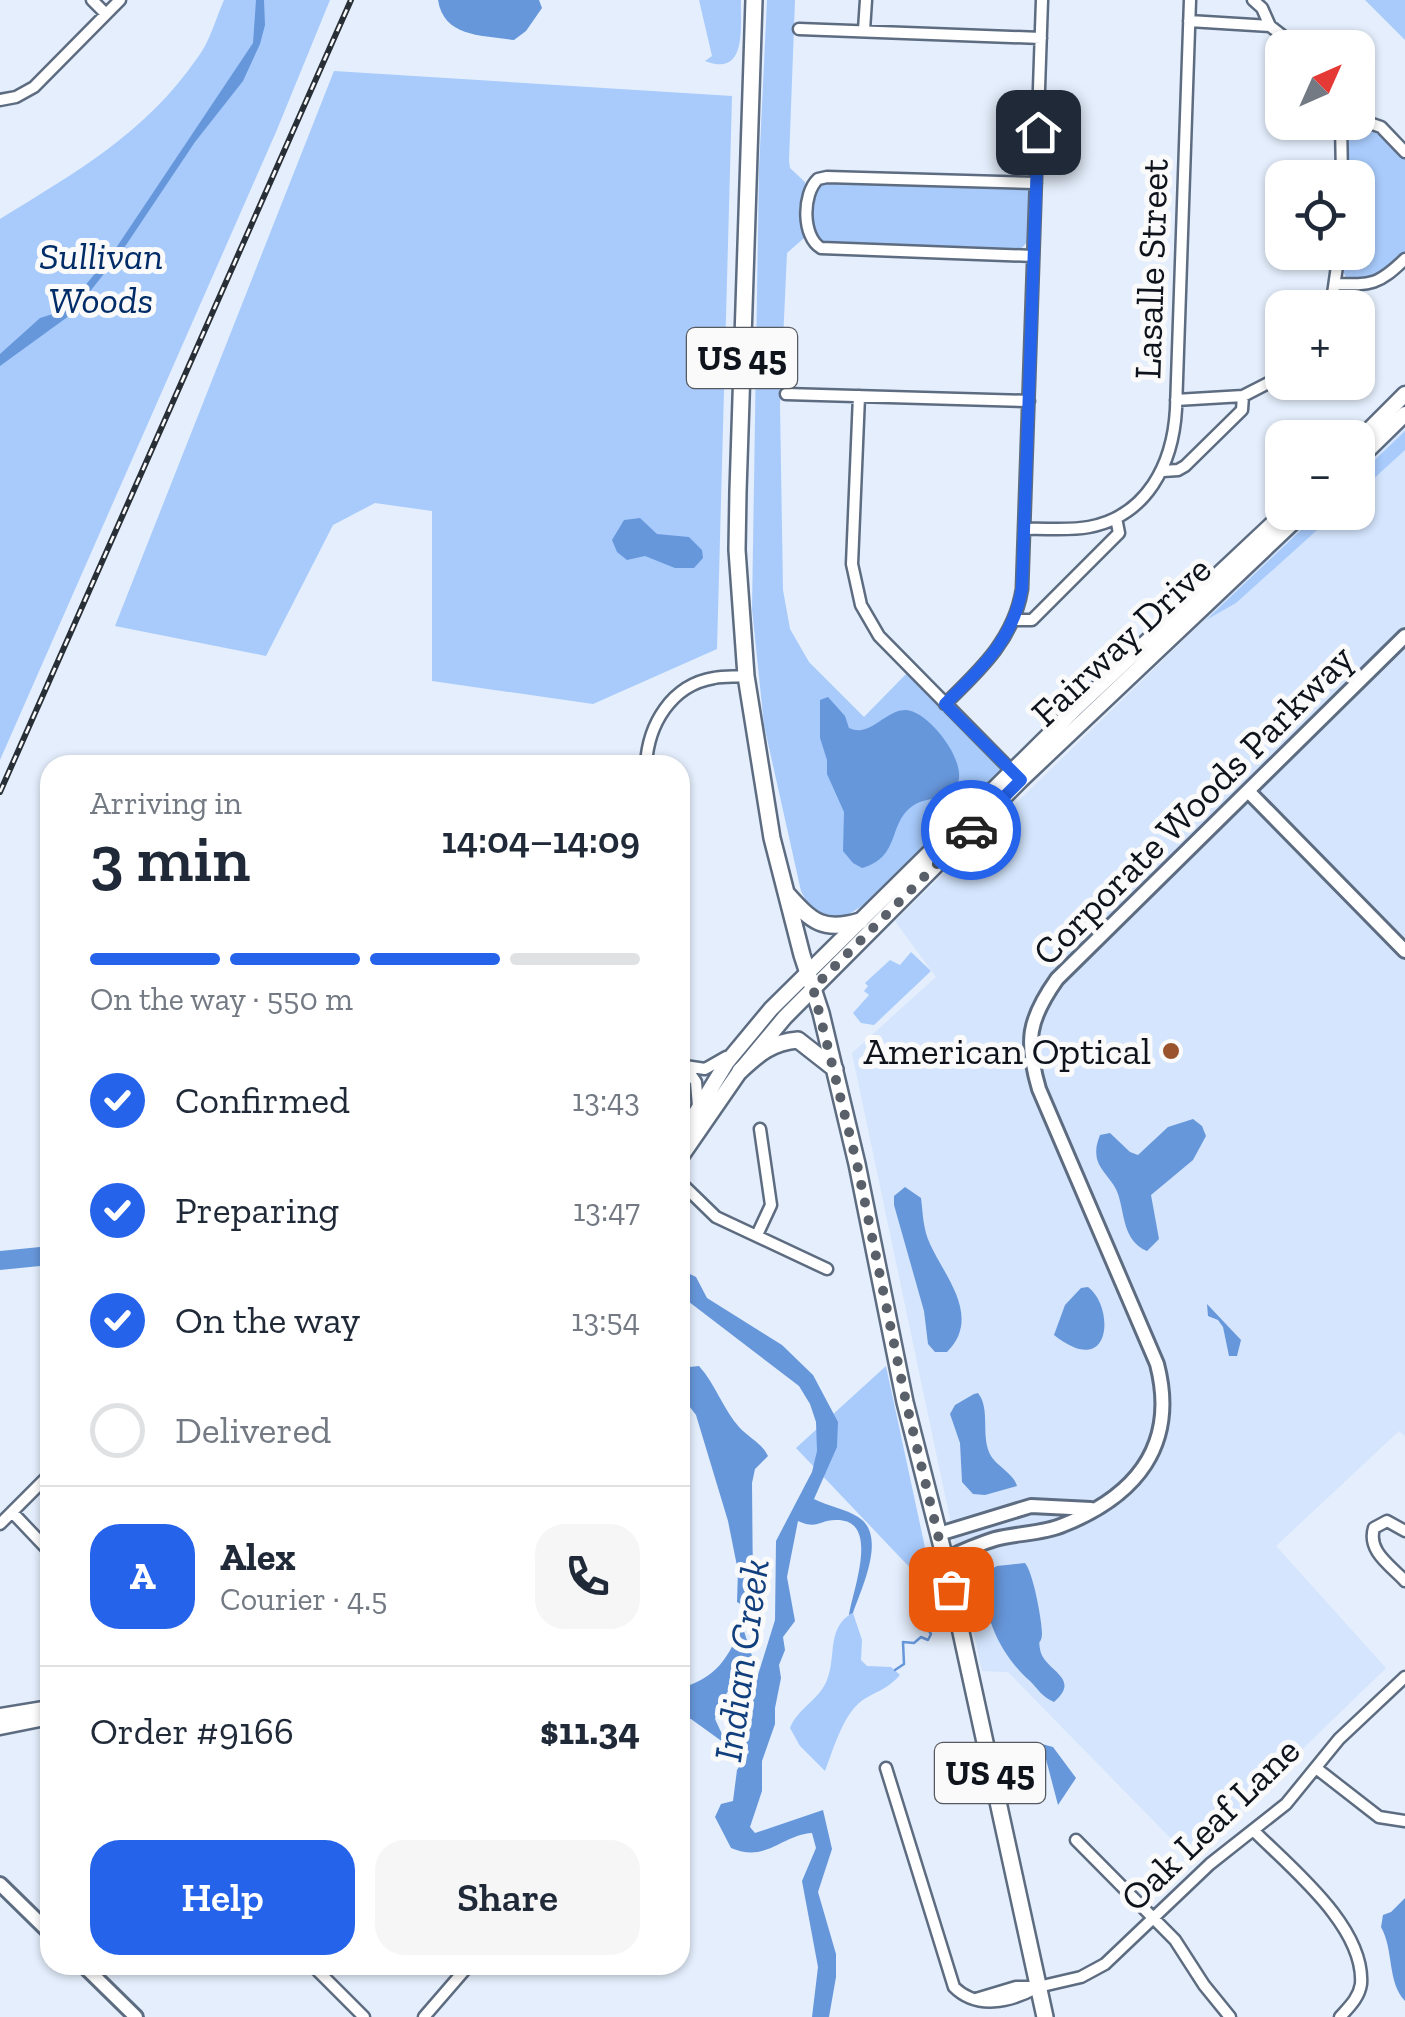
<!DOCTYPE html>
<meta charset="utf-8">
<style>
:root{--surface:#fff;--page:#f6f6f7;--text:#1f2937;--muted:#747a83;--line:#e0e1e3;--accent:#2563eb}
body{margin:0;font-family:"Zilla Slab",serif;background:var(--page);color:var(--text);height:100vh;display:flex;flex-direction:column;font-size:38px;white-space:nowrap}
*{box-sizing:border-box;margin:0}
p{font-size:32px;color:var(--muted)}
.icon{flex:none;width:55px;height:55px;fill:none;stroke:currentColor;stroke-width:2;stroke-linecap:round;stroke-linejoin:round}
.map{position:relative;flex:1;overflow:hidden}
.sheet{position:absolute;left:40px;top:755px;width:650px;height:1220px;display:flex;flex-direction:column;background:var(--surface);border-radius:30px;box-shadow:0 2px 8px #0004}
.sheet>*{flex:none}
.needle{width:65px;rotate:45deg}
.controls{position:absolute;left:1265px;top:30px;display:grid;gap:20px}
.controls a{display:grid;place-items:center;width:110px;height:110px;border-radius:20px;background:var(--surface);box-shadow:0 2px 8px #0004;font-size:50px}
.pin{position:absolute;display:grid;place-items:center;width:85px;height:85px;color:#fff;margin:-42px;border-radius:20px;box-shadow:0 5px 15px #0006}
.courier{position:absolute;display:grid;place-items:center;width:100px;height:100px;margin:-50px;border:8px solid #2563eb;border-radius:50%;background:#fff;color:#222;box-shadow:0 2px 12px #0007}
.head em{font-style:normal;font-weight:600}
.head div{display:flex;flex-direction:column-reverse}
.head{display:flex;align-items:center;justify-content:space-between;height:170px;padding:0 50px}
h1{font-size:65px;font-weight:600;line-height:75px}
.bar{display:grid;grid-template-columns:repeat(4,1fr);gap:15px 10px;align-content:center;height:120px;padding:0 50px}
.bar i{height:12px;border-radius:8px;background:var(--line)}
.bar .on{background:var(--accent)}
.bar p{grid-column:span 4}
.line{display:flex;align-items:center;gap:25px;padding:0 50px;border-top:2px solid var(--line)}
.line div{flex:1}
.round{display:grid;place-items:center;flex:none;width:105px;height:105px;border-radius:30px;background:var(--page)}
ol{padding:0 50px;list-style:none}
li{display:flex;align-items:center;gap:30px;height:110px}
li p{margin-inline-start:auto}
li .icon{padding:10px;border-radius:50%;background:var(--accent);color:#fff;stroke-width:4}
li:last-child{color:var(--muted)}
li i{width:55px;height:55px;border:5px solid var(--line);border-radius:50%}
.primary-button{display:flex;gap:20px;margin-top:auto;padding:20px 50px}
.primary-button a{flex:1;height:115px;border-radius:30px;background:var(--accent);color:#fff;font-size:40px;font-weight:600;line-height:115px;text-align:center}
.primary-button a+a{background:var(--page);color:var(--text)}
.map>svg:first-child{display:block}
.built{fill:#d4e5fd}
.green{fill:#a8cbfc}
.water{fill:#6797db}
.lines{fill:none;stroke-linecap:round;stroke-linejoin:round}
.stream{stroke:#6797db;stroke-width:2.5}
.minor-casing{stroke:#5d6c80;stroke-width:15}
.tertiary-casing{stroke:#5d6c80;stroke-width:18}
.secondary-casing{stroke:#5d6c80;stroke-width:19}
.primary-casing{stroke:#5d6c80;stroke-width:20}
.minor{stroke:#fff;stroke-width:10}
.tertiary{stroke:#fff;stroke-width:12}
.secondary{stroke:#fff;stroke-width:14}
.primary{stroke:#fff;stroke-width:15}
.rail-casing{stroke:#292f37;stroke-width:6}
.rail{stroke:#fafafa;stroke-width:2.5;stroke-dasharray:8;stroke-linecap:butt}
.done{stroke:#5a606a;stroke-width:10;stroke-dasharray:0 18}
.route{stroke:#2563eb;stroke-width:12}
.poi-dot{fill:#9a532c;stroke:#fafafa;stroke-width:4}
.labels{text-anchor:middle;stroke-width:10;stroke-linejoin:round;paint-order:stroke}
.shield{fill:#fafafa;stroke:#56595f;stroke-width:2.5}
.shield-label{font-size:35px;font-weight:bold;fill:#0f141c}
.park-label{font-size:38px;font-style:italic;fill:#002c68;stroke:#fafafa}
.street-label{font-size:38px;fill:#0f141c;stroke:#fafafa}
.poi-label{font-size:38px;fill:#0f141c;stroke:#fafafa;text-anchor:end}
.water-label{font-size:40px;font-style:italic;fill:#113f7d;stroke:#fafafa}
</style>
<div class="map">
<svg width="1405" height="2017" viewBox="0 0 1405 2017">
<rect width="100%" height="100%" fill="#e4eefc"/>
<path class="built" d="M1405,424V1436L1399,1431L1276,1546L1386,1668L1190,1858L1008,1672L982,1671L852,1053L936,977L895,921L1314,513L1358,512V470Z"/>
<path class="green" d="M224,0H330L276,132L0,760V219C76,172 146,133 198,57C210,41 216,18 224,0Z
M699,0H741C740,26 748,78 705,61L712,56Z
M767,0H795L789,161L790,168L805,182L804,238L787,253L780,406L783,590L790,629L809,662L864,717L908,672L1001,770L999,778C972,804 864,919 835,919C817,920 808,905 801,891L764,725L752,609L759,169Z
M1365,0H1405V40Z
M334,71L732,96L717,649L593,704L432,681V511L375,503L333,525L266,656L115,626Z
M1351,123L1375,129L1405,159V253L1377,278L1348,280L1341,269L1342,253L1358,252V178L1345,177L1346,133Z
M822,180L1024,187L1029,190L1028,241L1021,249L823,242L816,238C810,221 810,195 822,180Z
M1405,431V450L1358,493V476Z
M1319,513H1336L1236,603L1206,620Z
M911,952L931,971L874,1025L861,1023L853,1013L869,995L864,991L868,986L865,983L890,960L900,965Z
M886,1366L935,1594L796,1448Z
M853,1613L862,1640L861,1660L867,1666L891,1667L900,1675C888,1688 880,1690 866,1698C844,1710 834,1748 825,1771L800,1746L790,1728C798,1707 821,1700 828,1677C836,1655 827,1626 853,1613Z"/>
<path class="water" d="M256,0H264L265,25L260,44L243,81L195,142L122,251L73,313L0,366V354L40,318L65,310L116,248L253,43Z
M438,0H539L542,8L526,31L514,40C483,35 444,38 438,0Z
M640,518L657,534L689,537L702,550L703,558L694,568H675L645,556L627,560L617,552L612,540L624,520Z
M828,697L845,716L849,728C871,738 884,710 906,710C929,711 971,765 956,787C946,802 928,796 914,805C887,822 902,857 862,868L853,863L843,851L844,812L827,774V760L820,738V700Z
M1193,1119L1202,1126L1206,1136L1193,1160L1151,1195L1159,1239L1147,1251C1123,1241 1125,1215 1118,1194C1114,1181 1100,1171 1097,1159C1095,1149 1097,1143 1100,1135L1110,1133L1130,1152L1138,1155L1168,1127Z
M905,1187L921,1198C923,1214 923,1229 930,1244C945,1277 982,1317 947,1352H935L928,1344L924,1311L894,1205V1196Z
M50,1246V1265L0,1270V1251Z
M680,1269L696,1277L707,1298L782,1345L813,1375L838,1422L837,1447L814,1499C828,1506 846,1509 858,1517C888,1535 861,1589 853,1613L849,1615C853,1589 881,1519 836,1520C818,1520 818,1530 798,1521L787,1577L795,1621L783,1637L785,1650L779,1665L781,1678L775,1708V1724L762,1761V1791L750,1827L755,1833L823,1810L832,1849L818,1892L836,1954V1977L829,2017H812L818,1967L802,1881L816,1848L812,1833C781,1835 767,1863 731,1848L715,1817L721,1804L733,1801L737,1770L749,1752L744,1742L749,1724V1704L775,1620L776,1541L812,1472L817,1451L816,1422L810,1404L799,1386L680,1295Z
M1088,1287C1115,1307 1112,1381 1054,1335L1065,1305L1081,1288Z
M1207,1304L1241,1340L1237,1356H1229L1223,1327L1218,1320L1208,1316Z
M699,1366C716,1385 723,1409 739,1427C749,1438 762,1443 768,1456L755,1469L752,1483L753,1591L751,1604L746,1607L737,1602L738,1571L728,1521L696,1415L680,1394V1368Z
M974,1394L978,1393C991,1409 980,1437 991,1456C999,1468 1014,1474 1017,1486L985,1495L973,1494L962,1482L960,1443L950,1414L955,1405Z
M1025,1563C1033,1572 1042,1620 1042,1634C1041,1646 1038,1637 1040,1649C1043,1671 1083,1677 1054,1702C1041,1696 1039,1690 1030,1681C1000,1655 981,1613 984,1573L997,1566Z
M742,1625L752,1656L720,1703L715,1719L727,1745L691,1719L680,1718V1688C716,1679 729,1657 742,1625Z
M1042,1744L1053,1747L1076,1778L1058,1805Z
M1405,1898V2001C1387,1982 1394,1950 1381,1927L1383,1915L1391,1912Z"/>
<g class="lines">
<path class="stream" d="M895,1670L904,1664L903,1642L914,1643L921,1637L928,1640L931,1634L924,1623L932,1618"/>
<defs>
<path id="minor" d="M92,0L106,14
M1253,0L1262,8L1270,26L1298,48
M1189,21L1270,26
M799,29L1041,38
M864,30L866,0
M0,100L16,97L34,87L120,0
M1358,119L1381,127L1405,152
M1341,122L1342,178
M1033,256L821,248C802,237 802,194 818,179L827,177L1036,183
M1336,284C1372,285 1378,285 1405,259
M1331,308L1339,252
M786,394L1029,401
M859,396L852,564L861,605L879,636L1014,773
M1176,400L1243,396L1282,376
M1163,471L1178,470L1185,466L1242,410L1243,396
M1025,529C1045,528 1068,531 1089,527C1147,516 1173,464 1176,409L1190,0
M1014,620H1032L1119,533L1116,518
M945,704C980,670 1014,639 1022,589L1042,0
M462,765H493
M646,765C648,725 671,685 714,678C724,676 735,677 746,676
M698,1106L696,1082L685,1066L705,1069L726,1057
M680,1182L716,1217L827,1269
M757,1235L771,1205L760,1129
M12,1512L50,1552
M0,1524L50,1474
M1405,1531L1387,1521L1374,1528C1367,1551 1390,1565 1405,1581
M886,1768L954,1987C977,2010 1010,2002 1036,1988
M1316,1768L1379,1817L1405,1821
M1254,1831C1291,1868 1365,1927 1361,1984C1359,1998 1349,2007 1340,2017
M1076,1840L1175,1940L1204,1985L1230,2017
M312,1965L364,2017
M976,1999L1016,1987H1038L1081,1977L1105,1964L1210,1864L1286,1804L1339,1739L1405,1677
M424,2017L469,1965"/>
<path id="tertiary" d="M1248,791L1405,951
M939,1534L1031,1506L1091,1509
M945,1559C961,1552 978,1544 995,1539C1017,1533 1042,1534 1063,1525C1136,1496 1178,1445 1157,1364L1039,1089C1025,1041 1028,1020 1057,979L1405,636
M0,1884L50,1933
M83,1965L136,2017"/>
<path id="secondary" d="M1358,441L1405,394
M1358,460L1405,414
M680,1139L727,1062L771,1009L1074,710L1285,512
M680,1158L740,1071L785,1017L1021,780L1304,512
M0,1716L50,1708
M0,1727L50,1717"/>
<path id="primary" d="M754,0L738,491L737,550L746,676L772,838L802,955L821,1013L857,1164L905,1402L945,1559L1045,2017
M787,894C812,922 823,932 860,921
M740,1071C758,1054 772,1042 798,1040L835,1069"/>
</defs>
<use href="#minor" class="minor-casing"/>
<use href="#tertiary" class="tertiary-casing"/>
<use href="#secondary" class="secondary-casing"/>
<use href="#primary" class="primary-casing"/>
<use href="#minor" class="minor"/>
<use href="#tertiary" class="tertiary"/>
<use href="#secondary" class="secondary"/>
<use href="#primary" class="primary"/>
<defs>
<path id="rail" d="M0,792L351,0"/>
</defs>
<use href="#rail" class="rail-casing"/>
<use href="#rail" class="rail"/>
</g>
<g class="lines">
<path class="done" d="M951,1589L906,1402L857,1164L813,988L971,830"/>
<path class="route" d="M971,830L1021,780L945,704C980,670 1014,639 1022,588L1038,132"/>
</g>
<circle class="poi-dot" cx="1171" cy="1051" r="10"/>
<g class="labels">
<g class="shield">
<rect x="687" y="328" width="110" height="60" rx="8"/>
<rect x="935" y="1743" width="110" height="60" rx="8"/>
</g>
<g class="shield-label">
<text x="742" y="370">US 45</text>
<text x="990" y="1785">US 45</text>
</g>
<g class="park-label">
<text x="101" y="269">Sullivan<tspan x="101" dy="44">Woods</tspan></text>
</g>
<g class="street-label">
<text transform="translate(1151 269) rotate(-88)" y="13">Lasalle Street</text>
<text transform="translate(1121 641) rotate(-43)" y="13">Fairway Drive</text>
<text transform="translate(1193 805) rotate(-45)" y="13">Corporate Woods Parkway</text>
<text transform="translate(1210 1824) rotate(-44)" y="13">Oak Leaf Lane</text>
</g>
<g class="poi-label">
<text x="1151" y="1064">American Optical</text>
</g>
<g class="water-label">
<text transform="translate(741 1660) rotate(-82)" y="14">Indian Creek</text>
</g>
</g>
</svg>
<div class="controls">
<a><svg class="needle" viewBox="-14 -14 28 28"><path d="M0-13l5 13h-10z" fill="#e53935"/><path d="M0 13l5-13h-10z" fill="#747a83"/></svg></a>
<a><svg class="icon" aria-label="locate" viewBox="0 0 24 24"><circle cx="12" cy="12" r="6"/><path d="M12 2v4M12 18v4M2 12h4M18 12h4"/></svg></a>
<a>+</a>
<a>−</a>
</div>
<div class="pin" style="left:951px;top:1589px;background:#ea580c"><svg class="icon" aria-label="bag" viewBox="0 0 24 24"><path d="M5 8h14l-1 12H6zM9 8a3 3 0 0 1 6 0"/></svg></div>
<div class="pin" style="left:1038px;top:132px;background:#1f2937"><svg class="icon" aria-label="home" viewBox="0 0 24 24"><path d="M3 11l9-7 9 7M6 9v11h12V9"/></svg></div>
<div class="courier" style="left:971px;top:830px"><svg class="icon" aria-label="car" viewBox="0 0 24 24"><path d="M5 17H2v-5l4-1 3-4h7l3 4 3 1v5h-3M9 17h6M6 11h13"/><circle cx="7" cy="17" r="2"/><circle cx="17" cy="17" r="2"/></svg></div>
<section class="sheet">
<div class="head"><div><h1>3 min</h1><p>Arriving in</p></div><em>14:04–14:09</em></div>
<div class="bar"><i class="on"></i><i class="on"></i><i class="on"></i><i></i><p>On the way · 550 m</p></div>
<ol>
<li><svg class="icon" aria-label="check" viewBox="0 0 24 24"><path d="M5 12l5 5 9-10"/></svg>Confirmed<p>13:43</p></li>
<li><svg class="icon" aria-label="check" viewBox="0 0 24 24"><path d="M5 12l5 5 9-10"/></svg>Preparing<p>13:47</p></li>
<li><svg class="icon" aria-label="check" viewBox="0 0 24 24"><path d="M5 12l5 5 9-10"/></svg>On the way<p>13:54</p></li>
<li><i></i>Delivered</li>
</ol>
<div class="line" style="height:180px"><b class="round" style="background:var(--accent);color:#fff">A</b><div><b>Alex</b><p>Courier · 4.5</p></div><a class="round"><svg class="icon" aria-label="phone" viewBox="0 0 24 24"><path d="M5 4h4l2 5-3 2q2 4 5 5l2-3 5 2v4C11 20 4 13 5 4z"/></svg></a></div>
<div class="line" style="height:130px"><div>Order #9166</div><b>$11.34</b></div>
<div class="primary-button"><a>Help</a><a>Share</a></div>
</section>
</div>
